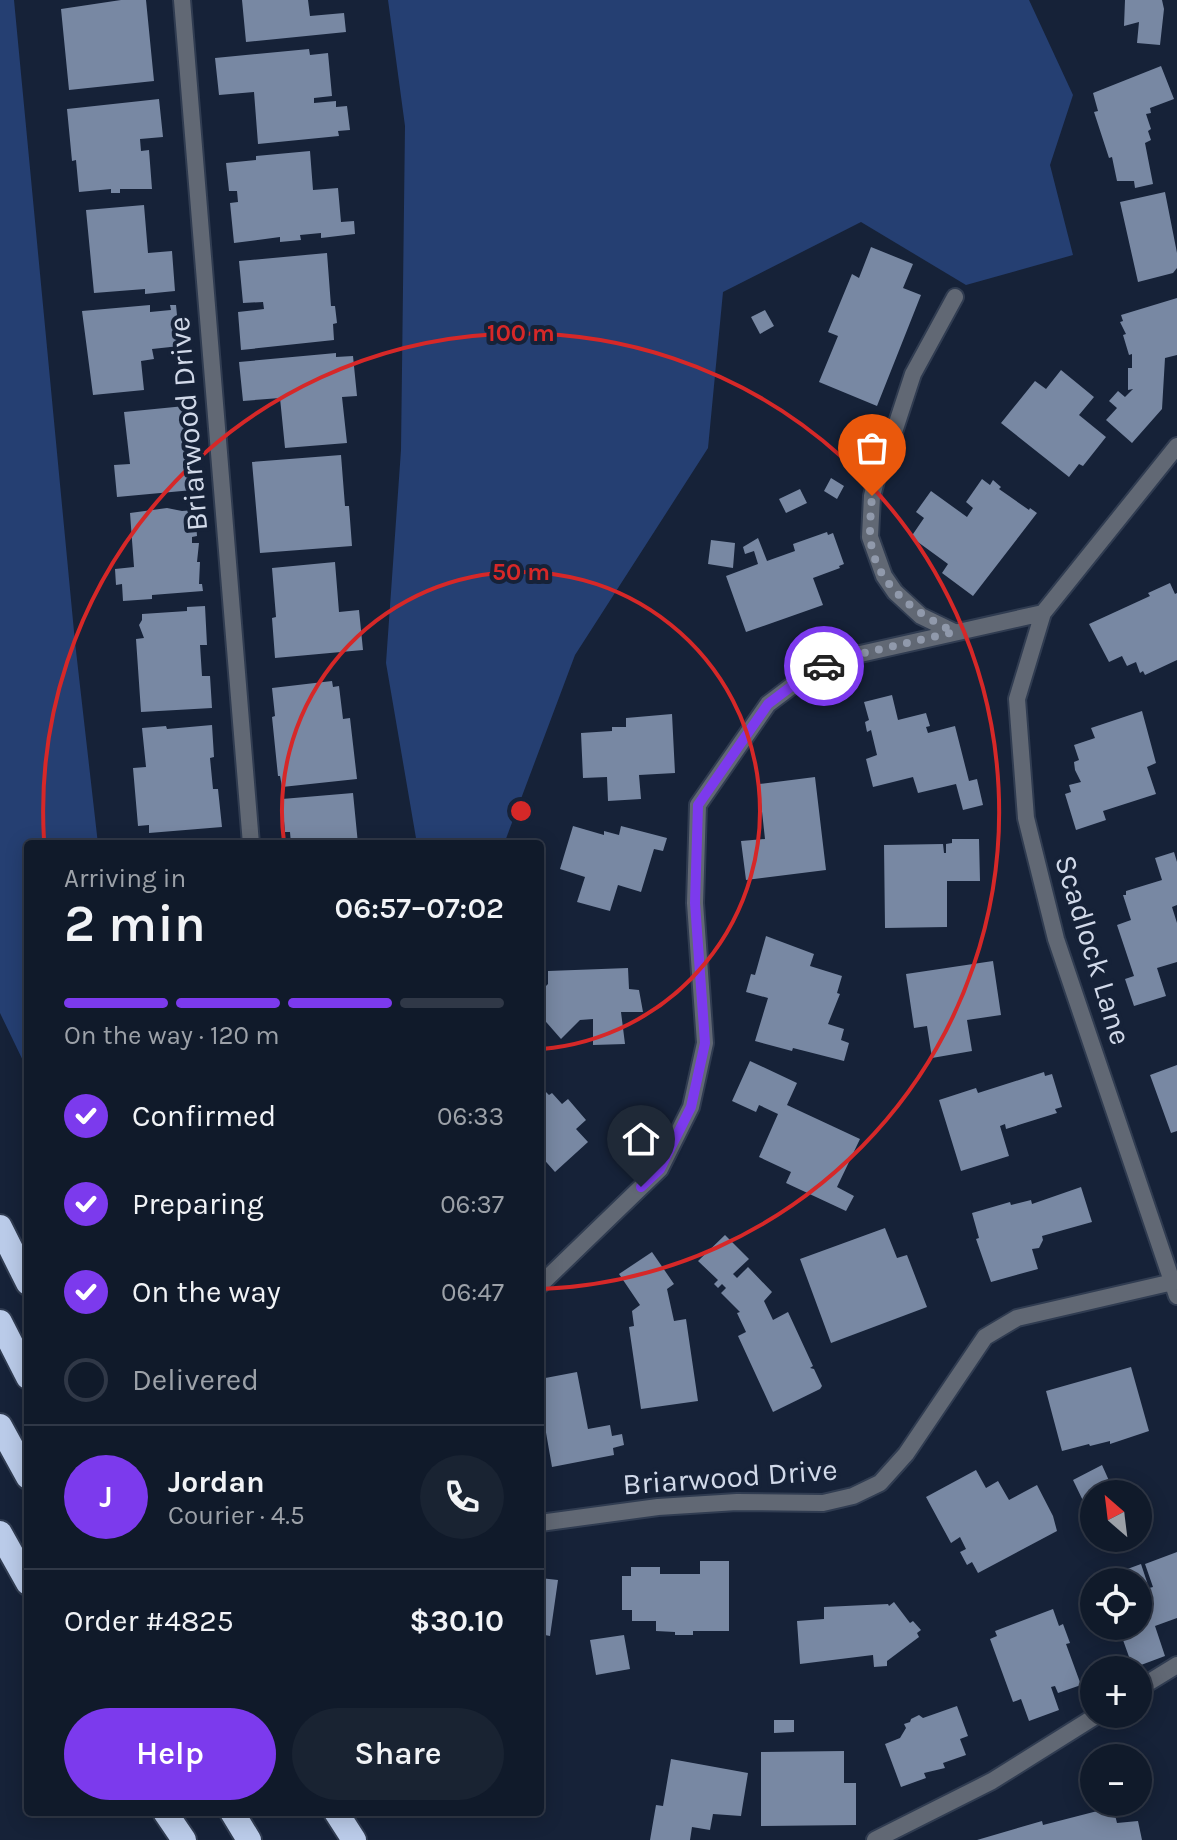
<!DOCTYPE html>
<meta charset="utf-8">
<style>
:root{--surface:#101a2a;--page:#192332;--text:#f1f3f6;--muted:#9ca1a8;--line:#303847;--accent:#7c3aed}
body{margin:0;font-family:Karla,sans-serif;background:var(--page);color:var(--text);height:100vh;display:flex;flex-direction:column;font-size:30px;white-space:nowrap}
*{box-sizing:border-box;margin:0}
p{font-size:26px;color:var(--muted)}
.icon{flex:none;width:44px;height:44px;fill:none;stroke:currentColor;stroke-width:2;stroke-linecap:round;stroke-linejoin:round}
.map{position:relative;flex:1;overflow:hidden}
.panel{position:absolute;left:24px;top:840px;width:520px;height:976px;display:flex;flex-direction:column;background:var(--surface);border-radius:8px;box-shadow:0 4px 20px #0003,0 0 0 2px var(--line)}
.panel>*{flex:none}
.needle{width:52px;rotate:332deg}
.controls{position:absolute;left:1080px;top:1480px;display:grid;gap:16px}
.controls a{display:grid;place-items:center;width:72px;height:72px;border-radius:50%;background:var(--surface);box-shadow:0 4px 20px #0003,0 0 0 2px var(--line);font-size:40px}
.pin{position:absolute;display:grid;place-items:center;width:68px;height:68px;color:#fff;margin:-82px -34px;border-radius:50% 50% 50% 0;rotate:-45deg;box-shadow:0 0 8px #0007}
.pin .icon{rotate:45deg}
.courier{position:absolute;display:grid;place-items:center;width:80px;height:80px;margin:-40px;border:6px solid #7c3aed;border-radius:50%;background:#fff;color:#222;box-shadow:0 2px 10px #0007}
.headline em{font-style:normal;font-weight:600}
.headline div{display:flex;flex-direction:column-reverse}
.headline{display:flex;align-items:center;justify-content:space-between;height:136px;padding:0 40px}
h1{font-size:52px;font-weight:600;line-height:60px}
.bar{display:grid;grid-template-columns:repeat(4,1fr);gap:12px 8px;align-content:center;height:96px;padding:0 40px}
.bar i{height:10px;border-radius:6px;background:var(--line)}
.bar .current{background:var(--accent)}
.bar p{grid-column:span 4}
.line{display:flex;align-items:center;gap:20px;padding:0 40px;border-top:2px solid var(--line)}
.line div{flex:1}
.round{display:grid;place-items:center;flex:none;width:84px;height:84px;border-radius:42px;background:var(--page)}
ol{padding:0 40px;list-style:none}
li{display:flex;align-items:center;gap:24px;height:88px}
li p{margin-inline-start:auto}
li .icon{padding:8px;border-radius:50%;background:var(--accent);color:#fff;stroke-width:4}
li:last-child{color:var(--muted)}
li i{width:44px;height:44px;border:4px solid var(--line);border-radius:50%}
.cta{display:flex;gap:16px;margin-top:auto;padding:16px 40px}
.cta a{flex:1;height:92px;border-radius:48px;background:var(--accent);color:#fff;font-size:32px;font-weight:600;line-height:92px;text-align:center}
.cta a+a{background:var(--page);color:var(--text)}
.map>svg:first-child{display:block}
.green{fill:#253f72}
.building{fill:#7888a3}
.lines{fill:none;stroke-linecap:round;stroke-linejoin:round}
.minor-casing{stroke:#303c51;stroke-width:20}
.motorway-casing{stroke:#303c51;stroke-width:28}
.minor{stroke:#616874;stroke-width:16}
.motorway{stroke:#bacbe9;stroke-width:24}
.done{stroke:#9099ab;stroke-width:8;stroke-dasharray:0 14.4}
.route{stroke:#7c3aed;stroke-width:10}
.ring{fill:none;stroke:#d62828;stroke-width:4}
.labels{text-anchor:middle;stroke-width:8;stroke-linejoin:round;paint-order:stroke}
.street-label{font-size:30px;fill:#d1d9e9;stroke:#162238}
.centre{fill:#d62828;stroke:#162238;stroke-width:4}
.ring-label{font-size:24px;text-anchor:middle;font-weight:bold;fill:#d62828;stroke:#162238;stroke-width:8;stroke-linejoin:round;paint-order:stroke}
</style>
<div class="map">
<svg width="1177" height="1840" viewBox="0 0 1177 1840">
<rect width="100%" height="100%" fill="#162238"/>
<path class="green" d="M0,0H14L75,642L98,844H28V1071L0,1013Z
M388,0H1029L1073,95L1050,165L1073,255L966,285L861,222L723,292L708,448L575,655L504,844H417L386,663L401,450L405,126Z"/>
<path class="building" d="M121,0H146L154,81L69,90L61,9Z
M242,0H308L310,16L344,13L346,32L246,42Z
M1125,0H1162L1164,9L1160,45L1137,43L1139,22L1124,26Z
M309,49L310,55L328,53L332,96L314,98V103L336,101V107L347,106L350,130L338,131L339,136L258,144L254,92L219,95L215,58Z
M1161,66L1174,99L1150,108L1151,113L1146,114L1151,129L1148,131L1151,140L1145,143L1153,184L1135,188L1134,181H1117L1112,157L1109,158L1094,112L1098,111L1093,93Z
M159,99L163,137L140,139L141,151L149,150L152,189H120V193H111V189L79,192L76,160L72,161L67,109Z
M310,151L313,190L338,188L341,222L354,221L355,234L321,238V233L300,235L301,240L280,242V237L234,243L230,203L238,202L237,191H229L226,163L256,160V156Z
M1165,192L1177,253V268L1173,273L1138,282L1120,202Z
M144,205L148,253L172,251L175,291L145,294V289L94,293L86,210Z
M871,247L913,264L903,288L921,295L877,406L819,382L838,336L828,332L852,274L859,278Z
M327,253L331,306H335L337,323L333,324L334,340L241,350L238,312L264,309L263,302L243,303L239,261Z
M1177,298V355L1165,358L1162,409L1132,443L1106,420L1117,408L1109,401L1118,391L1125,397L1133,389L1128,390V368H1132V354L1129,355L1123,335L1126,334L1120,322L1123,321L1121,315Z
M150,305V312L171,310L170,305H176L180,346L152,349L154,359L141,361L144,390L93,395L82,311Z
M765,310L774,326L760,334L751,317Z
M336,353V357L353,356L357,396L342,397L347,443L285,448L280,398L243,401L239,362Z
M1061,370L1094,397L1079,415L1106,437L1083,466L1079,464L1069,477L1001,423L1035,381L1046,389Z
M185,406L193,490L117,497L114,465L130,464L124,412Z
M341,455L345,506H349L352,546L260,553L252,462Z
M831,478L844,486L837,499L824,491Z
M982,479L990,485L993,480L1001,487L999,489L1029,510L1030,508L1037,513L973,596L942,573L948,564L911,537L924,518L916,512L931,491L967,517L973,508L966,502Z
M800,489L807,503L786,513L779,499Z
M167,508L182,511L195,510L197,536L192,537V543H199L197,562H200L199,584H202L203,591L152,595V599L123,601L122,584L116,585L115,569L134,567L130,513Z
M827,532L828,535L833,533L844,564L839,566L840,568L813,578L823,605L746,632L726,576L758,564L754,551L745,554L743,547L758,538L767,561L795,551L793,544Z
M711,540L735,543L733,568L708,564Z
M335,562L339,612L359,610L363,650L275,658L272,618L276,617L272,568Z
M1170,583L1175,594L1177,593V660L1145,675L1143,671L1140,673L1136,662L1127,666L1122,656L1109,662L1089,624L1150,596L1148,593Z
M205,606L207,645H200L202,676H210L212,708L141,712L136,639L144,638L139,625L142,620V614L187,611V607Z
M332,681L333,687L339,686L343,719L350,718L357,779L282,787L280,776H278L272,717L275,716L272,688Z
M892,695L898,720L926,713L930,726L926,727L928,733L955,726L969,781L977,779L983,805L963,810L956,784L918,793L913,777L873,787L866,759L877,755L871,730L867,732L865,722L869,720L864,702Z
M1142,711L1156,763L1147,767L1156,794L1103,811L1106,820L1076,830L1065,794L1071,792L1069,785L1081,782L1075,770L1074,762L1079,760L1074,745L1095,738L1091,728Z
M672,714L675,773L639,775L641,799L608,801L607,777L583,778L581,733L612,731V727H626V718Z
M212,725L214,757L210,758L213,789H218L222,827L149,833V825L138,826L133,768L146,767L142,728L166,726L167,729Z
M815,777L826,870L746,880L741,841L765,839L759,784Z
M353,793L358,844H291L290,832H285L282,799Z
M573,826L604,835V831L619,835L621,826L667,838L663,851L654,849L641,892L618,885L610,911L577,902L585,877L560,869Z
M225,839V844H200V842Z
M952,839H979L980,881H947V927L885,928L884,845L943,844L944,853H946V844L952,843Z
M1174,852L1177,862V905L1172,907L1177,923V962L1157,968L1166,996L1134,1006L1125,979L1134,976L1117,925L1131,920L1123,895H1126V891L1162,880L1155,858Z
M766,936L814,954L810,966L842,976L837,993L840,994L828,1024L844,1029L841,1040L849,1043L844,1061L793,1048L792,1051L755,1041L768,998L746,992L751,974L755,975Z
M993,961L1001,1015L967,1020L972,1051L932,1058L927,1026L914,1028L906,974Z
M628,968L629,989L639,990L643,1012H621L625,1044L593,1045V1019L580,1020L561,1039L540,1015V992L548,984V971Z
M750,1061L797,1083L787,1105L860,1139L837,1187L854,1196L846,1211L786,1183L791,1172L759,1157L778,1114L759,1105L756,1112L732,1101Z
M1177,1065V1131L1171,1133L1150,1075Z
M1044,1072L1045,1076L1052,1074L1062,1107L1055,1109L1057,1113L1006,1129L1005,1124L1000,1126L1009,1156L961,1171L939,1100L976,1088L978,1093Z
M540,1086L549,1095L552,1093L562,1104L568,1099L586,1120L576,1129L588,1142L555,1172L540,1155Z
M1081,1187L1092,1222L1042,1236L1043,1240L1039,1248L1032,1249L1038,1269L991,1282L976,1239L979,1238L972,1213L1010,1202L1011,1205L1031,1200L1032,1204Z
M885,1228L897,1258L907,1255L927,1307L831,1343L800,1259Z
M725,1235L749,1259L733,1274L737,1278L748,1267L772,1292L764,1301L773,1320L788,1312L813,1366L810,1368L814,1369L822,1386L820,1389L773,1412L738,1336L746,1332L737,1313L740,1312L721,1293L726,1288L722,1284L718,1288L714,1284L718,1280L698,1261Z
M652,1252L674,1284L667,1289L674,1321L686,1319L698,1401L641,1409L629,1327L634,1326L632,1311L640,1305L619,1274Z
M1131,1367L1149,1431L1110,1444V1441L1090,1446L1089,1444L1062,1451L1046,1391Z
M577,1372L588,1429L610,1425L612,1436L622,1434L624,1445L613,1448L614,1455L552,1467L540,1398V1379Z
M1102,1465L1115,1494H1094V1506L1087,1509L1073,1480Z
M976,1470L986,1488L998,1481L1009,1500L1037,1485L1053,1516L1057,1531L978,1573L972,1562L967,1565L960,1552L966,1549L960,1537L951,1543L926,1497Z
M1177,1552V1618L1155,1626L1165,1656L1133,1668L1118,1626H1138V1582H1101L1100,1579L1141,1564L1149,1588L1153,1587L1145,1564Z
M700,1561H729V1631H693V1635H675V1632L656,1631V1621H632V1610H622V1576H631V1567H660V1574H700Z
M540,1578L558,1580L550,1636L540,1634Z
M894,1602L910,1623L913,1621L921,1630L917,1633L919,1637L887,1661V1666L874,1667L873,1655L800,1664L797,1621L824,1619V1607L888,1604L889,1606Z
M1053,1609L1059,1626L1063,1624L1070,1643L1066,1644L1081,1685L1058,1693L1055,1686L1051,1687L1059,1710L1029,1721L1021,1699L1013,1702L990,1639L997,1636L995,1631Z
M624,1635L630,1669L596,1675L590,1640Z
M957,1706L968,1736L960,1739L966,1755L943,1763L945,1768L924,1773L926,1778L901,1787L885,1744L900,1738L906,1728L904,1724L910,1722L911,1719L919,1715L923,1718Z
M774,1720H794V1732L774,1733Z
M844,1751V1783H856V1825L761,1826V1752Z
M671,1759L748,1773L741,1816L713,1814L710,1830L692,1827L690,1840H650L656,1805L663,1806Z
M1113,1807L1117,1823L1138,1821L1142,1840H977L1042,1821L1043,1825Z"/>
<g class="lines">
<defs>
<path id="minor" d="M182,0L251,844
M1043,613L1017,699L1026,818L1056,939L1177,1296
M954,632L921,616L895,592L884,576L870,537L872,496L880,465L894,432L913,374L955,297
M540,1285L660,1169L691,1107L705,1043L695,903L698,805L768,704L805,676L838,659L1043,613L1177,446
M540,1523L658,1507L737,1502L823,1503L853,1496L880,1483L906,1454L985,1337L1017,1318L1173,1282
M1138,1689L1177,1665
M875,1840L992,1781L1099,1714"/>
<path id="motorway" d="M0,1227L28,1283
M0,1322L28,1377
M0,1426L28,1477
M0,1533L28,1583
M165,1812L184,1840
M232,1812L249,1840
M336,1812L354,1840"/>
</defs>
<use href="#minor" class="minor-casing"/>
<use href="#motorway" class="motorway-casing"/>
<use href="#minor" class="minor"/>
<use href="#motorway" class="motorway"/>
</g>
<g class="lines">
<path class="done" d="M824,666L838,659L954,632C914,612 873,584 870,534C870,522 871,508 872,496"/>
<path class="route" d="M641,1187L660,1169L691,1107L705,1043L695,903L698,805L768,704L805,676L824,666"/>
</g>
<g class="ring">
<path d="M284 842A239 239 0 1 1 542 1049"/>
<path d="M44 840A478 478 0 1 1 542 1289"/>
</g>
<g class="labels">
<g class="street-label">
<text transform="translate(188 424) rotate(-95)" y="10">Briarwood Drive</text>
<text transform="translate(1093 950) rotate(73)" y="10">Scadlock Lane</text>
<text transform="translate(730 1477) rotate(-4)" y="10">Briarwood Drive</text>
</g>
</g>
<circle cx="521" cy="811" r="12" class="centre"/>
<g class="ring-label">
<text x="521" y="341">100 m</text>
<text x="521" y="580">50 m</text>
</g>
</svg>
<div class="controls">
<a><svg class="needle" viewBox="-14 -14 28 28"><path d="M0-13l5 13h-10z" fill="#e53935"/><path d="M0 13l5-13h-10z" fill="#9ca1a8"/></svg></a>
<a><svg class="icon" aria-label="locate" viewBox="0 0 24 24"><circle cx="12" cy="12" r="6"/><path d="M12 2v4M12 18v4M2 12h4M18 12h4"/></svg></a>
<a>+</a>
<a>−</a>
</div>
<div class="pin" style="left:872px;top:496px;background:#ea580c"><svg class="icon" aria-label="bag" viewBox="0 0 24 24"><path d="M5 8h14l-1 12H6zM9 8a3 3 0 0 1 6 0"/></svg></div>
<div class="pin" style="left:641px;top:1187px;background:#1f2937"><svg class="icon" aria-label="home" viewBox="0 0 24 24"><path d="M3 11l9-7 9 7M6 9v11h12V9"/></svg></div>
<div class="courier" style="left:824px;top:666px"><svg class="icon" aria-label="car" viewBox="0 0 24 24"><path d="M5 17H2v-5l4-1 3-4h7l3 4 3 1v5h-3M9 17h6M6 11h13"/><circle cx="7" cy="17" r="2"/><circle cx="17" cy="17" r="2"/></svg></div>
<section class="panel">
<div class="headline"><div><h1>2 min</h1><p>Arriving in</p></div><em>06:57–07:02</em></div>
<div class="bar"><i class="current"></i><i class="current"></i><i class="current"></i><i></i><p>On the way · 120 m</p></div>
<ol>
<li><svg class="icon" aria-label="check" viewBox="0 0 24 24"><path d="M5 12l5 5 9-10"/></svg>Confirmed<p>06:33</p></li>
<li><svg class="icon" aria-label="check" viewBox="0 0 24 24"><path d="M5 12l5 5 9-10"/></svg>Preparing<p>06:37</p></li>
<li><svg class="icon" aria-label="check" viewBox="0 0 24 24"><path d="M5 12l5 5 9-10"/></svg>On the way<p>06:47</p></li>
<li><i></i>Delivered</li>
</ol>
<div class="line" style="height:144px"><b class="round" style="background:var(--accent);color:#fff">J</b><div><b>Jordan</b><p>Courier · 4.5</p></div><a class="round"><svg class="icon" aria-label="phone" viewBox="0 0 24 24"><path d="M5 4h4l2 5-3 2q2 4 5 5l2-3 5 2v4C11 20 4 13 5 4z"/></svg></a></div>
<div class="line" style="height:104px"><div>Order #4825</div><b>$30.10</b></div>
<div class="cta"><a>Help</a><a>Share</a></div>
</section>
</div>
